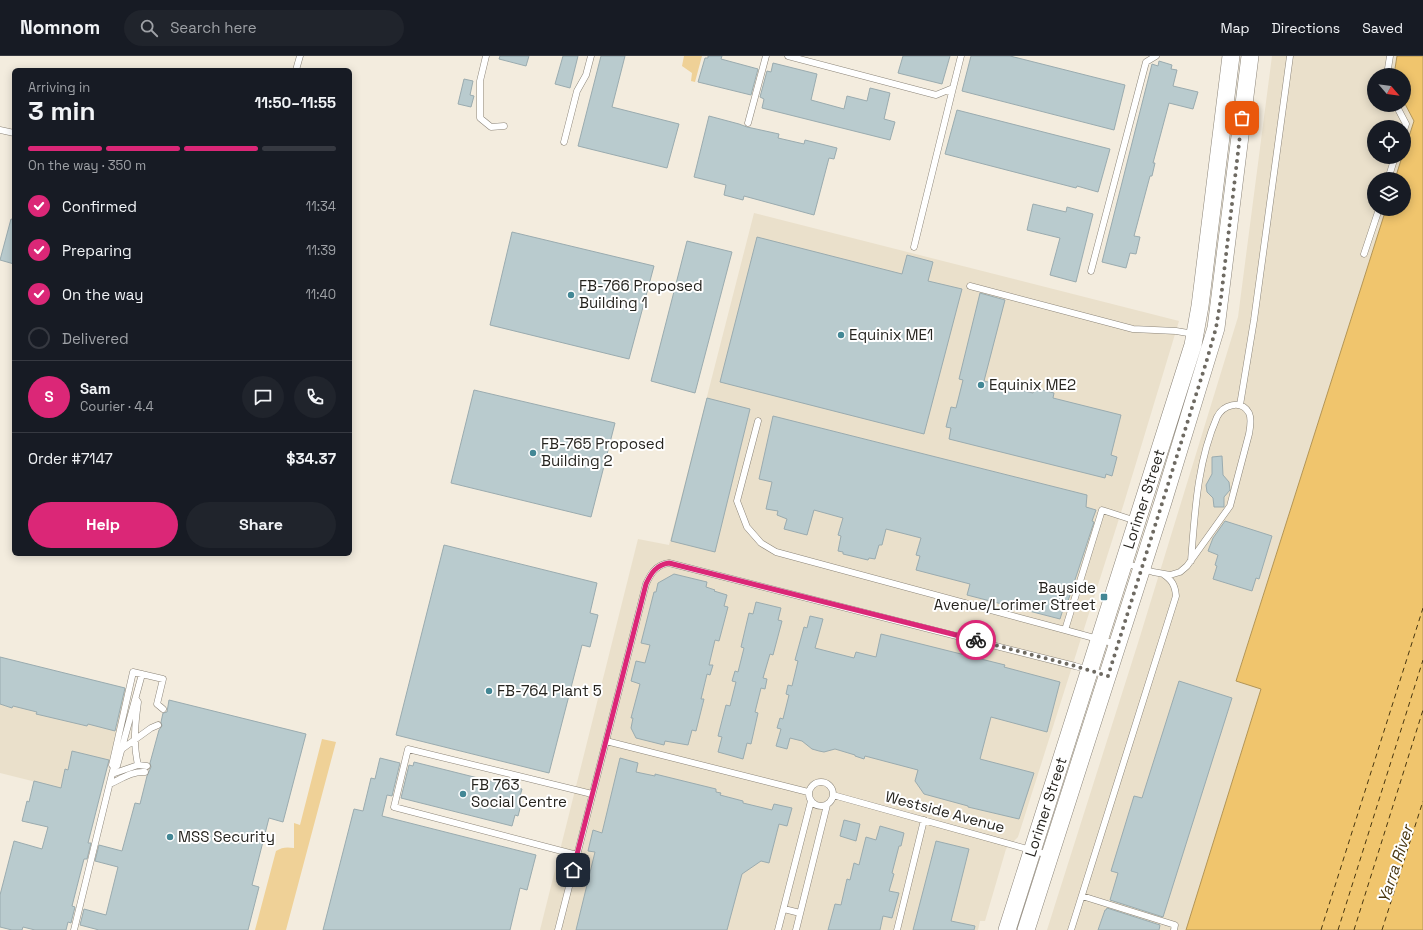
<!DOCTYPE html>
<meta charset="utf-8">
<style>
:root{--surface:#171b24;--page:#20242c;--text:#f1f3f6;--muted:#9ea1a6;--line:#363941;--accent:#db2777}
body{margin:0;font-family:"Space Grotesk",sans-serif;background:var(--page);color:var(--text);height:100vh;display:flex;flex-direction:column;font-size:15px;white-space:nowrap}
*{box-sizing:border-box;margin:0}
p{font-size:13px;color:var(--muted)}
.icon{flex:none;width:22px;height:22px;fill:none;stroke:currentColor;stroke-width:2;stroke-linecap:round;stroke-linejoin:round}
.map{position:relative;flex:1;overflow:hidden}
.panel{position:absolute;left:12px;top:12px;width:340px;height:488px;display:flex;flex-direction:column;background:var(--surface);border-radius:6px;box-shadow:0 2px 10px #0003}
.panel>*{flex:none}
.needle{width:26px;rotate:118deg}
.tools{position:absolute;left:1367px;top:12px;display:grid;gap:8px}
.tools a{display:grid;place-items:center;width:44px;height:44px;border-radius:50%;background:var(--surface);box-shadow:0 2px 10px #0003;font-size:20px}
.pin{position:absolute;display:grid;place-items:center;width:34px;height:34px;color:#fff;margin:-17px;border-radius:8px;box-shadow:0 2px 6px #0006}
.courier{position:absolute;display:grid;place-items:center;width:40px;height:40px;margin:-20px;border:3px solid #db2777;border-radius:50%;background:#fff;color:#222;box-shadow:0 1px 5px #0007}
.summary em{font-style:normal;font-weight:800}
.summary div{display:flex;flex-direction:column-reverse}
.summary{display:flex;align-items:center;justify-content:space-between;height:68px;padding:0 16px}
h1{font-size:26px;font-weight:800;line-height:30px}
.bar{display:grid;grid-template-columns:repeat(4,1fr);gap:6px 4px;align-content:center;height:48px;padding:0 16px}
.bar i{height:5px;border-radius:3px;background:var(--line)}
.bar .current{background:var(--accent)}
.bar p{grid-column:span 4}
.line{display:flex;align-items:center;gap:10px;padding:0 16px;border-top:1px solid var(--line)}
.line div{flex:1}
.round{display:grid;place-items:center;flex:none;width:42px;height:42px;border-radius:21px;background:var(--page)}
ol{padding:0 16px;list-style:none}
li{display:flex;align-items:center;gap:12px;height:44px}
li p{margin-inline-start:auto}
li .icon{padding:4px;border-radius:50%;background:var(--accent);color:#fff;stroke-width:4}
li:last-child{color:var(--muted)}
li i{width:22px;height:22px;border:2px solid var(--line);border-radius:50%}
.button{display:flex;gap:8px;margin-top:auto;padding:8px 16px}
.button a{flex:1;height:46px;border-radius:24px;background:var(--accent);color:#fff;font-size:16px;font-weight:800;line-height:46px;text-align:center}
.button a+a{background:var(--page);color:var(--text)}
header{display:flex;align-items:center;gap:24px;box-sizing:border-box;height:56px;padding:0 20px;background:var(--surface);border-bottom:1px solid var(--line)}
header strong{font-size:19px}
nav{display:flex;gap:22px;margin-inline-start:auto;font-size:14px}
.search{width:280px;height:36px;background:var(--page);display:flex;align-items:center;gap:10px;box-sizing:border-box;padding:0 14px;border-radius:22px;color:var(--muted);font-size:15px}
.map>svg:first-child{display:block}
.built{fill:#eae0cb}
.green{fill:#efd197}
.water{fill:#f0c56d;stroke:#b39556}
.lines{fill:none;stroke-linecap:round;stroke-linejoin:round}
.ferry{stroke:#483610;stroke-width:1;stroke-dasharray:5 4;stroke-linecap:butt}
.building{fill:#b9cbce;stroke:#9aabaf}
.lane-casing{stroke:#8b8478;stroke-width:7}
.secondary-casing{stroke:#8b8478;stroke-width:18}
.lane{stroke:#fff;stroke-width:6}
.secondary{stroke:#fff;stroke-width:17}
.done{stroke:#6e6a62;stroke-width:4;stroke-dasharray:0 7.2}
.route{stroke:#db2777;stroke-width:5}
.poi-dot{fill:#438795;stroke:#fff;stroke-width:1.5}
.labels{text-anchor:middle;stroke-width:4;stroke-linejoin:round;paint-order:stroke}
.poi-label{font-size:15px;fill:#26241f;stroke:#fff;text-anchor:start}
.street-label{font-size:15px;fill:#26241f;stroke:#fff}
.water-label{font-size:16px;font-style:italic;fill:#483610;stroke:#fff}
</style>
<header>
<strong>Nomnom</strong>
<div class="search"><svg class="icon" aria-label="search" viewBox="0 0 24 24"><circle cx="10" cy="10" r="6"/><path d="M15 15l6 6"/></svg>Search here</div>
<nav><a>Map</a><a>Directions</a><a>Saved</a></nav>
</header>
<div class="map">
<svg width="1423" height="874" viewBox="0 0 1423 874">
<rect width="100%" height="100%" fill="#f3ecde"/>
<path class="built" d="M1272,0H1397L1394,19H1374V49H1404V46L1414,65L1404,96V71H1374V101H1402L1395,123H1374V153H1386L1236,624L1261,633L1186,874H1047L1138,587L1238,261Z
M754,157L1179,265L1124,447L1018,781L1006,793L985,865H980L978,874H540L638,483L669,489Z
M0,601L127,633L100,742L0,717Z"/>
<path class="green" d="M684,0H702L695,26L691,25L692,17L682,10Z
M322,683L336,686L286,874H255L276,795C282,791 287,791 294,792V767L300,769Z"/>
<path class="water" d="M1397,0H1423V874H1186L1261,633L1236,625L1386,153H1404V123H1395L1402,101H1404V96L1414,65L1404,46V19H1394Z"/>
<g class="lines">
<path class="ferry" d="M1321,874L1423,552
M1338,874L1423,604
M1354,874L1423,654
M1382,874L1423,745"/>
</g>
<path class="building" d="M500,0H529L526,10L499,3Z
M563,0H578L570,32L555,28Z
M601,0H625L612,51L679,68L667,112L578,90Z
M708,0H722L721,3L758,13L751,39L698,26L705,2H708Z
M903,0H950L942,28L898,17Z
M971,0H1010L1125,29L1114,74L962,35Z
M1159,5L1172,9L1171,13L1177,14L1173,30L1198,36L1193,53L1169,47L1153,107H1155L1152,120H1150L1134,180L1140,181L1136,198L1130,197L1126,212L1102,206L1152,8L1158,10Z
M773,7L817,18L811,44L844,53L847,40L867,45L870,32L890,37L884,63L895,66L890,84L762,52L764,43L760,41L767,15L771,16Z
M464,23L473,25L470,39L474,40L471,51L458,48Z
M957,54L1110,93L1098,136L1077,130L1076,132L945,98Z
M709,60L739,68L747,71L779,78L778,82L804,88L805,84L837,92L834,103L829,102L814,159L744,140L743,144L724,139L726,129L694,121Z
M1033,148L1066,156L1067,151L1093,158L1076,226L1050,219L1060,182L1027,174Z
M11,163L14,164V208L0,204Z
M512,176L654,210L629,303L490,269Z
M757,181L902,218L907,199L933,206L928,225L962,233L924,378L720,326Z
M687,185L732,196L695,337L651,325Z
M980,237L1005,244L984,325L1033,337L1035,332L1054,337L1053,342L1121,359L1111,399L1117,401L1112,420L1106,418L1105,422L949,383L951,372L946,371L951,351L956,352L963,324L959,323Z
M474,334L615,367L591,461L451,427Z
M707,342L750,353L715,496L671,485Z
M773,360L1087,439L1086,451L1096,454L1092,465L1094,466L1067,548L1065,547L1060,563L967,539L970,528L916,514L920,500L916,499L921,482L886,473L882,489H879L875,503L869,502L868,504L843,498V496L838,495L841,480L838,479L843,462L814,454L807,479L784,473L787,463L777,459L778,455L766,453L772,426L759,423Z
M1222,400L1223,419L1229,426L1230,434L1224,441V451H1214L1213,442L1207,436L1206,429L1212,418V401Z
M1225,465L1272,480L1259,523L1256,522L1252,535L1213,523L1217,510L1215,509L1218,499L1208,495L1213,482Z
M444,489L597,527L590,557L598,559L590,591L582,589L549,717L396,679Z
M674,518L707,526L706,531L715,534L714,535L727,539L724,550L728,551L723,570L719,585L715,584L709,609H713L710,619L707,618L701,643H704L696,675L692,674L688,689L665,685L664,689L636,682L631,672L633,662H631L640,628L631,625L636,605L645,607L650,589L641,587L654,536H656L658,527Z
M756,546L781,552L778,564L782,565L773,599L770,598L763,622L767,623L765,633L761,632L755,656L758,657L751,688L747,687L743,703L718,696L722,681L718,680L726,649L730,650L736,626L732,625L735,615L738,616L744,592L741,591L749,557L753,558Z
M810,560L823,563L815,592L854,602L856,596L876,601L881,578L1005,609L1004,611L1060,626L1047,676L991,661L980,703L1034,717L1019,763L968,751V750L924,738L915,725L918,714L865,700L864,703L855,700V699L835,693L824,696L819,695L812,693L802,685L790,682L787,693L776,690L781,673L777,672L780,662L783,663L789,639L786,638L788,629L792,630L798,605L795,604L804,571L807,572Z
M0,601L125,632L115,675L88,668L87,670L36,658L37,656L13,650L12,652L0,648Z
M1179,625L1232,642L1163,861L1110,844L1118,817L1111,815L1134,740L1142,742Z
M169,644L306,678L283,766L269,762L252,829L259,831L248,874H99L80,869L84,853L106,859L118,811L95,805L99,789L122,795L135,747L140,748L147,720L151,711L150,707L159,674L162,670L161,666L163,657L167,656Z
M72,695L109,704L88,787H91L87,803H84L72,850L75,851L71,867L68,866L66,874H35L23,871L22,874H12L0,871V839L14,785L42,793L48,771L22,765L27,745L29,746L34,725L61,732L65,713L68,714Z
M380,702L400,707L392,740L387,739L382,760L536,799L527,834L520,832L510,874H323L354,753L363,755L371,722L375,723Z
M620,702L638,707L636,716L655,720V718L716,733V736L721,737L720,739L743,745V747L772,754L774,748L792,752L787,770L779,768L769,807L761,805L742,818L727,874H576L595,796L588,795L593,774L602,777Z
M414,706L522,733L519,744L522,745L518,760L515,759L512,770L401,742L409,709L413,710Z
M844,764L860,768L856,785L840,780Z
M880,770L904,777L901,790H899L892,817L894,818L889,835L899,837L892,862L883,860L880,874H828L835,848L841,849L847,823L850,824L854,807L859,809L866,781L876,784Z
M936,785L969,793L951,865L975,870L974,874H913Z
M1107,852L1160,869L1159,874H1098L1105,854H1106Z"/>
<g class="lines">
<defs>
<path id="lane" d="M486,0L480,25V62L491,71L504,70
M788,0L936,39L953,32L961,0
M296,14L300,0
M1387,19L1390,0
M1396,49L1406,68L1404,74
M748,67L766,0
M0,74L14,77
M564,86L577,35L586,19L591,0
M1388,123L1395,101
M914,191L953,32
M1364,198L1379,153
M1091,215L1146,6L1156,0
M970,230L1133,273L1176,275L1194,278
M1240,349L1254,264L1290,0
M758,365L737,445L747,471L761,487L776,496L1065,574
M1125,507L1153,516L1170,519L1180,516L1187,510L1230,450L1249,378C1250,372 1252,363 1249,357C1241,343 1223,349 1217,361C1197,407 1195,456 1191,505
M1116,588L1065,574L1102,454L1136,465
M136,643L138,646C135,668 133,688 138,709
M606,685L808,736
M122,693L151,672L158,669
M114,711L112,709L115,696L133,616L163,623L157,648L163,653
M112,718L138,709L147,710
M809 738a12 12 0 1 1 24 0a12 12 0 1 1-24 0Z
M110,728C121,723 132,715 145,716
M833,739L1049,799
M577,799L394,751L408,693L592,738
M1082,840L1175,869L1174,874
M784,853L800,857
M74,874L112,718L114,711L117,710L142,618
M558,874L646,528C651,517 656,509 669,507L1075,610L1106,619
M778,874L811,745
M796,874L827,749
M897,874L924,764
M1071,874L1176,540C1175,529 1172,524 1163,518"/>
<path id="secondary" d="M1007,874L1193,289L1200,250L1231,0
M1026,874L1163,446L1216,272L1250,0"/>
</defs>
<use href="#lane" class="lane-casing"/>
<use href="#secondary" class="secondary-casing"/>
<use href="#lane" class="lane"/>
<use href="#secondary" class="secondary"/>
</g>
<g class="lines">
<path class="done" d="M976,584L1075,610L1108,620L1206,307L1216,272L1221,242L1242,62"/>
<path class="route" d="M573,814L646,528C651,517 656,509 669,507L976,584"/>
</g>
<g class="poi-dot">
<circle cx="571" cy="239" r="4"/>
<circle cx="841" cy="279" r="4"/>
<circle cx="981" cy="329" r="4"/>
<circle cx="533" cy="397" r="4"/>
<rect x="1100" y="537" width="8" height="8" rx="2"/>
<circle cx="489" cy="635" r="4"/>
<circle cx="463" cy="738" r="4"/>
<circle cx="170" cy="781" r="4"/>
</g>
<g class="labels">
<g class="poi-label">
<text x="579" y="235">FB-766 Proposed<tspan x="579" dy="17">Building 1</tspan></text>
<text x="849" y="284">Equinix ME1</text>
<text x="989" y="334">Equinix ME2</text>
<text x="541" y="393">FB-765 Proposed<tspan x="541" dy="17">Building 2</tspan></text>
<text x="1096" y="537" text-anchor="end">Bayside<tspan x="1096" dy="17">Avenue/Lorimer Street</tspan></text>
<text x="497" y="640">FB-764 Plant 5</text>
<text x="471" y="734">FB 763<tspan x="471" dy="17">Social Centre</tspan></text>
<text x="178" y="786">MSS Security</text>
</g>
<g class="street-label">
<text transform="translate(1144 443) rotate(-72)" y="5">Lorimer Street</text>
<text transform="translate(1046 751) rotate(-72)" y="5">Lorimer Street</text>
<text transform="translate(945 756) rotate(15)" y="5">Westside Avenue</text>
</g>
<g class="water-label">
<text transform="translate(1395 808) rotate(-72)" y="6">Yarra River</text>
</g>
</g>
</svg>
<div class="tools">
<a><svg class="needle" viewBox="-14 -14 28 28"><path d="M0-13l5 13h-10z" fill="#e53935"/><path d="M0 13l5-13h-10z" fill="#9ea1a6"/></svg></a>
<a><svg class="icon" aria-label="locate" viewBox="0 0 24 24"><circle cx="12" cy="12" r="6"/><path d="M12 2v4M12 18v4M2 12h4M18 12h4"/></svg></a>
<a><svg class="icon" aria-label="layers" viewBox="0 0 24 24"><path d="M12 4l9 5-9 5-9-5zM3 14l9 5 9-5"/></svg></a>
</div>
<div class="pin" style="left:1242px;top:62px;background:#ea580c"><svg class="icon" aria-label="bag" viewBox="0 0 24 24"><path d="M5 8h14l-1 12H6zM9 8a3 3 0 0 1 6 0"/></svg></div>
<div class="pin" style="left:573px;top:814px;background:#1f2937"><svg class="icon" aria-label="home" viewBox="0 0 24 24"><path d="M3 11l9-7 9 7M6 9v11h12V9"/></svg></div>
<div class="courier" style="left:976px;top:584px"><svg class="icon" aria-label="bike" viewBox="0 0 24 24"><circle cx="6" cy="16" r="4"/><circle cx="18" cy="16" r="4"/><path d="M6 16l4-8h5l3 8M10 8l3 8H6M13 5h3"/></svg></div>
<section class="panel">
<div class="summary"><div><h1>3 min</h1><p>Arriving in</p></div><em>11:50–11:55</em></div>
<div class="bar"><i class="current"></i><i class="current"></i><i class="current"></i><i></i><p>On the way · 350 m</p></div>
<ol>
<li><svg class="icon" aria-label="check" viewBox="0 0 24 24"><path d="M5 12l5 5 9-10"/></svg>Confirmed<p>11:34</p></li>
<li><svg class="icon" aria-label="check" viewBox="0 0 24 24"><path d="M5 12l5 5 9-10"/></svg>Preparing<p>11:39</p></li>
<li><svg class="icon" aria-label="check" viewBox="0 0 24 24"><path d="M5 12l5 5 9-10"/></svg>On the way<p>11:40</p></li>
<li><i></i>Delivered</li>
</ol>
<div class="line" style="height:72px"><b class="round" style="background:var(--accent);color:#fff">S</b><div><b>Sam</b><p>Courier · 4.4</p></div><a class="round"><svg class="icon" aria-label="chat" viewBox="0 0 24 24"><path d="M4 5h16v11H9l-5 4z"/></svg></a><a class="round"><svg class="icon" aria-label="phone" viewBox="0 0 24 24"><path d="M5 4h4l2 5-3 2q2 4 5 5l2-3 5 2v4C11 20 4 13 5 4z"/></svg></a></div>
<div class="line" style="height:52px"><div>Order #7147</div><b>$34.37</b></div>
<div class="button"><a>Help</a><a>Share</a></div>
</section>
</div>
